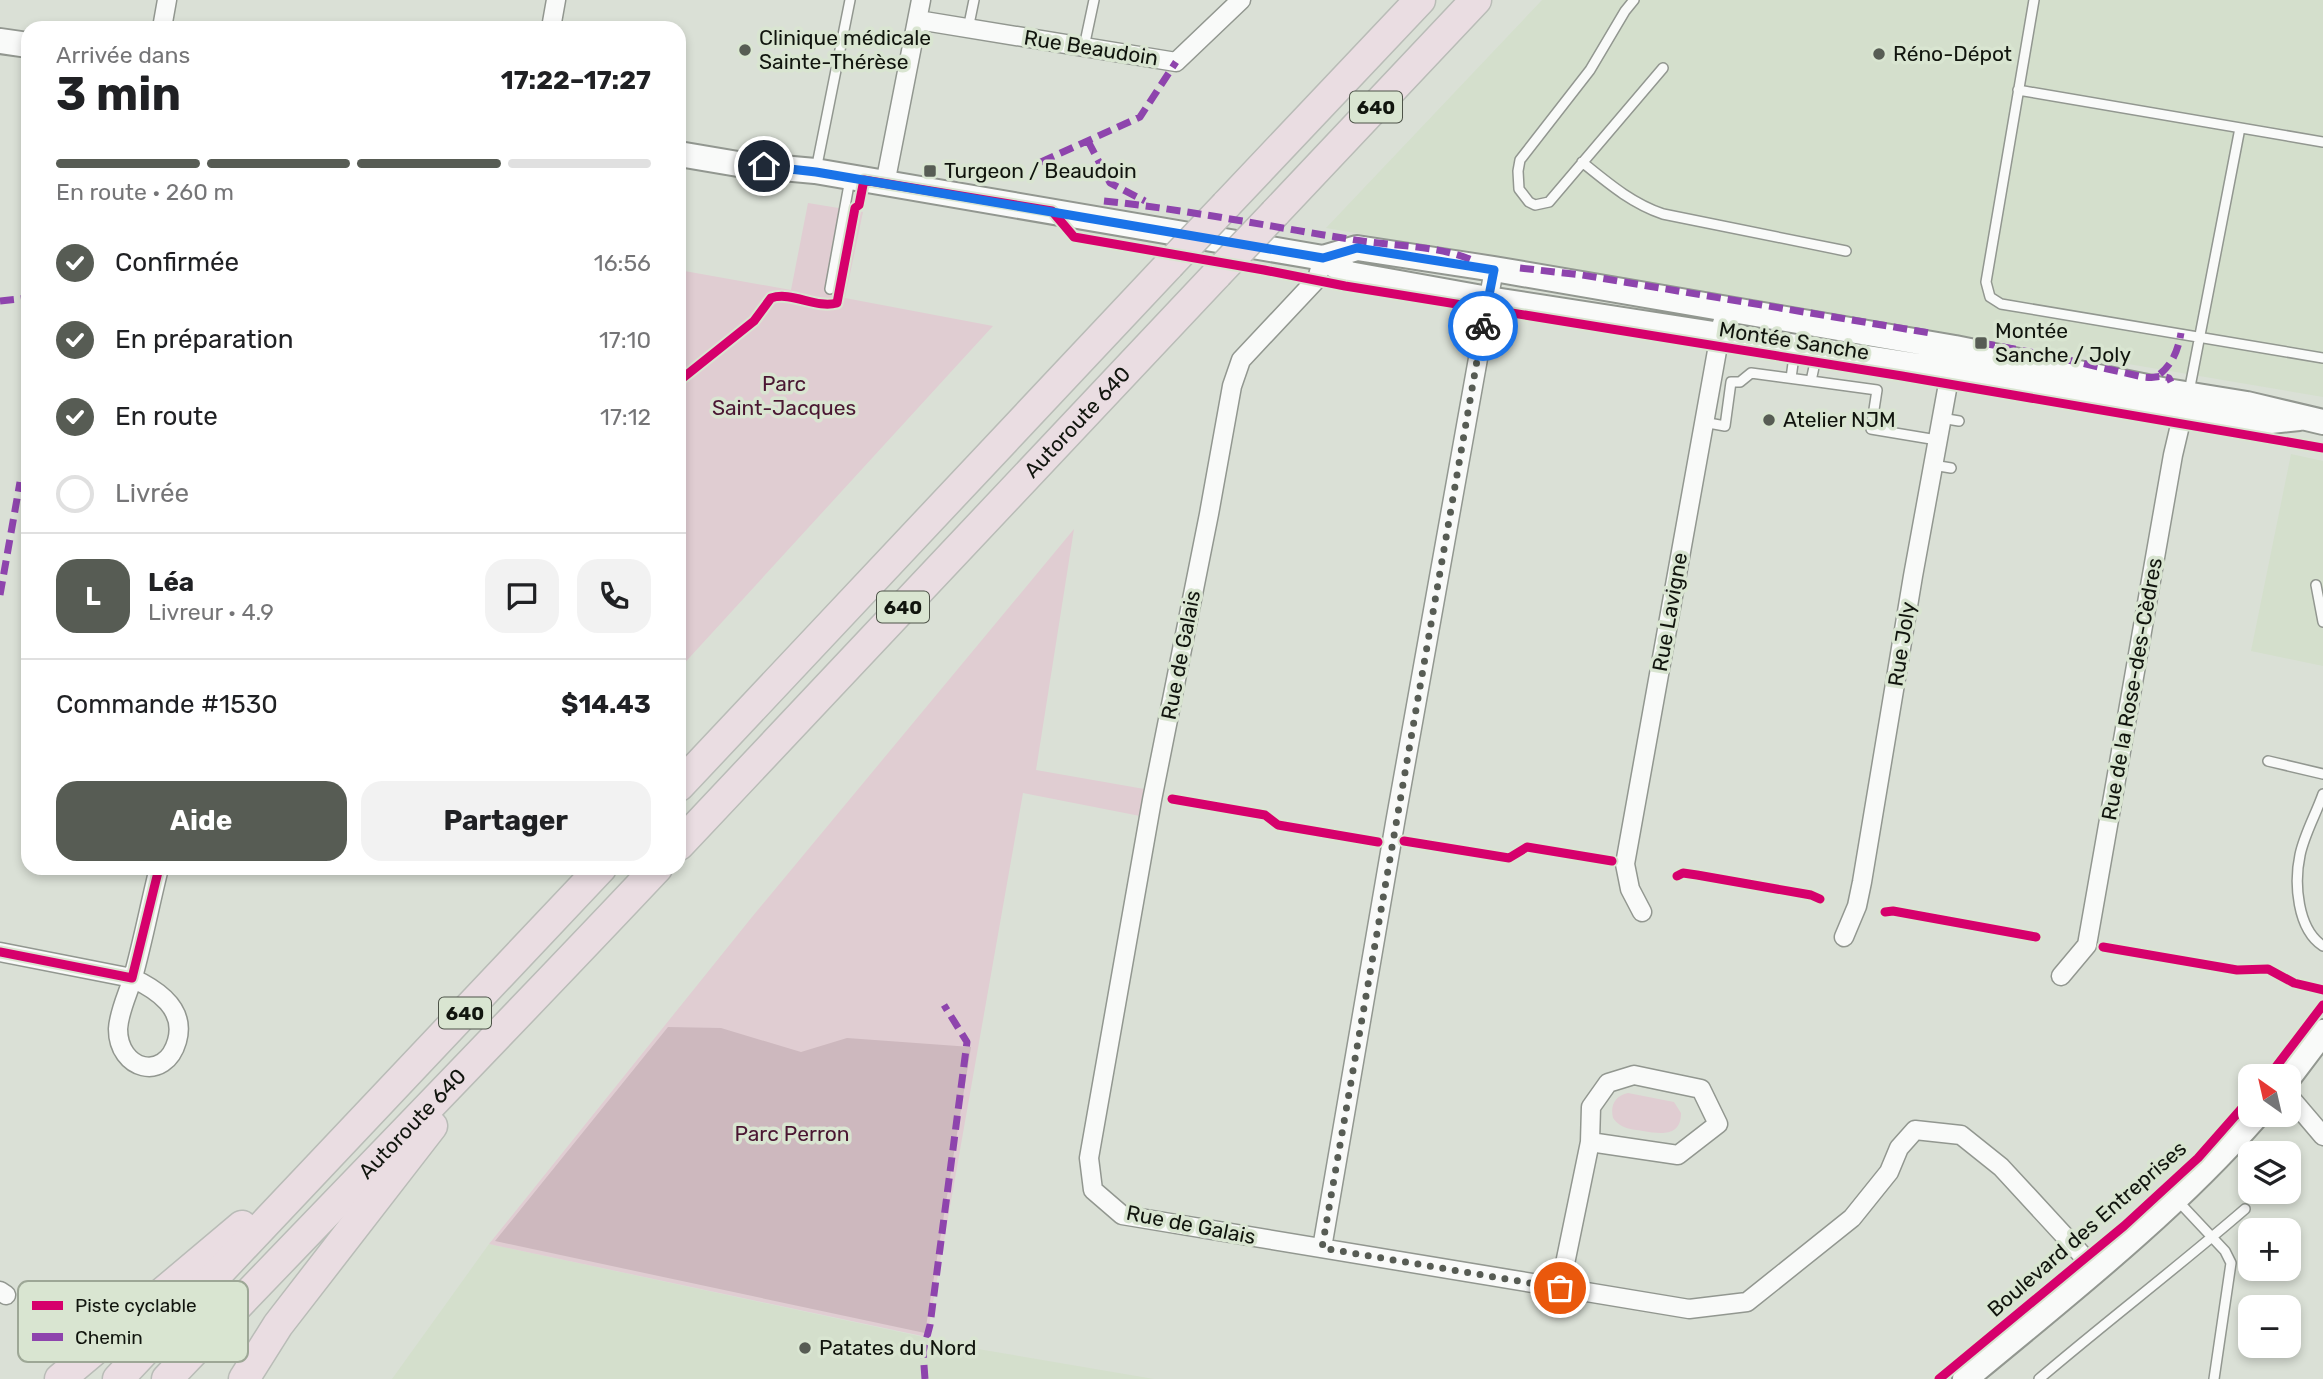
<!DOCTYPE html>
<html lang="fr">
<meta charset="utf-8">
<style>
:root{--surface:#fff;--page:#f2f2f2;--text:#202124;--muted:#757577;--line:#e0e0e0;--accent:#575c54}
body{margin:0;font-family:Rubik,sans-serif;background:var(--page);color:var(--text);height:100vh;display:flex;flex-direction:column;font-size:26px;white-space:nowrap}
*{box-sizing:border-box;margin:0}
p{font-size:23px;color:var(--muted)}
.icon{flex:none;width:38px;height:38px;fill:none;stroke:currentColor;stroke-width:2;stroke-linecap:round;stroke-linejoin:round}
.map{position:relative;flex:1;overflow:hidden}
.details{position:absolute;left:21px;top:21px;width:665px;height:854px;display:flex;flex-direction:column;background:var(--surface);border-radius:21px;box-shadow:0 4px 10px #0003}
.details>*{flex:none}
.needle{width:46px;rotate:326deg}
.buttons{position:absolute;left:2238px;top:1064px;display:grid;gap:14px}
.buttons a{display:grid;place-items:center;width:63px;height:63px;border-radius:14px;background:var(--surface);box-shadow:0 4px 10px #0003;font-size:35px}
.pin{position:absolute;display:grid;place-items:center;width:60px;height:60px;color:#fff;margin:-30px;border:4px solid #fff;border-radius:50%;box-shadow:0 2px 7px #0007}
.courier{position:absolute;display:grid;place-items:center;width:70px;height:70px;margin:-35px;border:5px solid #1a73e8;border-radius:50%;background:#fff;color:#222;box-shadow:0 2px 9px #0007}
.headline em{font-style:normal;font-weight:700}
.headline div{display:flex;flex-direction:column-reverse}
.headline{display:flex;align-items:center;justify-content:space-between;height:119px;padding:0 35px}
h1{font-size:46px;font-weight:700;line-height:52px}
.bar{display:grid;grid-template-columns:repeat(4,1fr);gap:10px 7px;align-content:center;height:84px;padding:0 35px}
.bar i{height:9px;border-radius:5px;background:var(--line)}
.bar .on{background:var(--accent)}
.bar p{grid-column:span 4}
.line{display:flex;align-items:center;gap:18px;padding:0 35px;border-top:2px solid var(--line)}
.line div{flex:1}
.round{display:grid;place-items:center;flex:none;width:74px;height:74px;border-radius:21px;background:var(--page)}
ol{padding:0 35px;list-style:none}
li{display:flex;align-items:center;gap:21px;height:77px}
li p{margin-inline-start:auto}
li .icon{padding:7px;border-radius:50%;background:var(--accent);color:#fff;stroke-width:4}
li:last-child{color:var(--muted)}
li i{width:38px;height:38px;border:4px solid var(--line);border-radius:50%}
.cta{display:flex;gap:14px;margin-top:auto;padding:14px 35px}
.cta a{flex:1;height:80px;border-radius:21px;background:var(--accent);color:#fff;font-size:28px;font-weight:700;line-height:80px;text-align:center}
.cta a+a{background:var(--page);color:var(--text)}
.map>svg:first-child{display:block}
.built{fill:#d4dfcc}
.green{fill:#e0cdd2}
.forest{fill:#cdb8be}
.lines{fill:none;stroke-linecap:round;stroke-linejoin:round}
.lane-casing{stroke:#929790;stroke-width:12}
.street-casing{stroke:#929790;stroke-width:21}
.secondary-casing{stroke:#929790;stroke-width:28}
.highway-casing{stroke:#b9bcb7;stroke-width:33}
.lane{stroke:#f9faf9;stroke-width:9}
.street{stroke:#f9faf9;stroke-width:18}
.secondary{stroke:#f9faf9;stroke-width:24}
.highway{stroke:#eadde2;stroke-width:30}
.highway-bridge-casing{stroke:#b9bcb7;stroke-width:33;stroke-linecap:butt}
.highway-bridge{stroke:#eadde2;stroke-width:30}
.quiet{stroke:#8e44ad;stroke-width:7;stroke-dasharray:14 7;stroke-linecap:butt}
.cycleway-casing{stroke:#d9e5d1;stroke-width:13}
.cycleway{stroke:#d6006c;stroke-width:9}
.done{stroke:#575c54;stroke-width:7;stroke-dasharray:0 12.6}
.route{stroke:#1a73e8;stroke-width:9}
.poi-dot{fill:#575c54;stroke:#d9e5d1;stroke-width:2.5}
.labels{text-anchor:middle;stroke-width:7;stroke-linejoin:round;paint-order:stroke}
.shield{fill:#d9e5d1;stroke:#4d5348;stroke-width:2}
.shield-label{font-size:19px;font-weight:bold;fill:#11150e}
.poi-label{font-size:21px;fill:#11150e;stroke:#d9e5d1;text-anchor:start}
.street-label{font-size:21px;fill:#11150e;stroke:#d9e5d1}
.park-label{font-size:21px;fill:#4a1632;stroke:#d9e5d1}
.key{fill:#d9e5d1;stroke:#9da796;stroke-width:2}
.key-label{font-size:19px;fill:#11150e}
</style>
<div class="map">
<svg width="2323" height="1379" viewBox="0 0 2323 1379">
<rect width="100%" height="100%" fill="#dae0d6"/>
<path class="built" d="M1542,0H2323V397L1326,228Z
M2291,454L2323,461V666L2251,651Z
M489,1244L984,1350L1154,1379H392Z"/>
<path class="green" d="M808,203L863,212L845,298L993,326L679,669V270L791,290Z
M1074,529L1036,770L1150,790L1140,816L1023,793L927,1337L489,1244L752,917Z
M1628,1093L1674,1102L1681,1113C1681,1137 1661,1134 1643,1131C1631,1129 1621,1129 1613,1118C1610,1105 1615,1096 1628,1093Z"/>
<path class="forest" d="M668,1027L721,1028L801,1052L847,1038L971,1047L925,1333L495,1241Z"/>
<g class="lines">
<defs>
<path id="lane" d="M1634,0L1625,11L1590,70L1520,160L1518,171L1519,189L1529,202L1535,205L1549,202L1663,68
M2034,0L1986,282L1990,297L2001,304L2323,358
M968,29L974,0
M1084,47L1094,0
M2018,90L2323,142
M1582,162C1608,183 1631,203 1663,214L1846,251
M816,170L850,0
M830,289L850,179
M1817,353L1811,381L1877,390L1871,429L1937,440
M1791,378L1795,349
M2189,392L2240,128
M1941,418L1959,421
M1703,422L1725,426L1731,382H1740L1751,373L1811,381
M1933,465L1951,468
M2316,585L2323,622
M2268,761L2323,774
M2323,794C2316,814 2304,835 2300,855C2294,883 2297,929 2323,946
M2178,1201L2225,1251L2231,1263L2214,1379
M2039,1379C2107,1321 2178,1267 2245,1209"/>
<path id="street" d="M918,20L1176,62L1241,0
M162,28L167,0
M551,28L556,0
M885,184L921,0
M1323,258L1317,279L1241,360L1232,386L1209,514L1152,800L1089,1158L1093,1190L1122,1215L1689,1309L1747,1302L1852,1218L1889,1172L1899,1148L1915,1130L1961,1135L2001,1167L2096,1270
M1642,912L1630,889L1625,864L1722,323
M1844,937L1857,906L1862,882L1913,576L1952,362
M0,952L132,978C158,990 186,1009 177,1041C165,1083 118,1070 118,1029C119,1011 128,994 133,977C143,941 150,904 159,868
M2061,976L2087,945L2173,455L2185,404
M2289,1096L2323,1136
M1322,1248L1395,823L1494,269
M1560,1288L1590,1142L1591,1107L1608,1083L1634,1075L1701,1089L1718,1124L1678,1155L1590,1142
M0,1291L6,1295"/>
<path id="secondary" d="M0,41L28,45
M679,154L738,164L815,171L1323,258L1349,274L1488,299L1951,371L2243,424L2299,418
M1323,258L1357,248L1494,269L1955,348L2167,391L2247,404L2323,422
M2289,1077L2323,1032
M1965,1379C2066,1295 2170,1214 2257,1115"/>
<g id="highway">
<path d="M1226,205L1420,0"/>
<path d="M1275,213L1476,0"/>
<path d="M679,786L1169,265"/>
<path id="s1" d="M679,845L1217,274"/>
<path d="M60,1379L242,1226"/>
<path d="M118,1379L601,868"/>
<path id="s2" d="M167,1379C330,1208 495,1040 657,868"/>
<path d="M244,1379L278,1325L432,1126"/>
</g>
</defs>
<use href="#lane" class="lane-casing"/>
<use href="#street" class="street-casing"/>
<use href="#secondary" class="secondary-casing"/>
<use href="#highway" class="highway-casing"/>
<use href="#lane" class="lane"/>
<use href="#street" class="street"/>
<use href="#secondary" class="secondary"/>
<use href="#highway" class="highway"/>
<defs>
<path id="highway-bridge" d="M1169,265L1226,205
M1217,274L1275,213"/>
</defs>
<use href="#highway-bridge" class="highway-bridge-casing"/>
<use href="#highway-bridge" class="highway-bridge"/>
<path class="quiet" d="M1088,141L1110,183L1145,201
M1041,162L1140,117L1176,62
M1104,201C1191,210 1276,228 1362,241C1396,246 1440,246 1472,260
M1520,268L1582,275L1930,333
M0,301L28,298
M1981,343C2036,352 2089,365 2143,377C2154,379 2159,374 2169,378L2171,382
M2160,374C2173,363 2178,350 2181,333
M0,595L20,482
M925,1379L923,1352L930,1325L967,1042L944,1005"/>
<defs>
<path id="cycleway" d="M679,381L754,321L771,298C792,291 816,309 837,303L855,208L859,205L864,180L1052,211L1074,237L1264,270L1345,286L1902,376L2323,448
M1172,799L1265,815L1278,825L1378,842
M1404,841L1509,858L1527,847L1612,861
M1677,876L1683,873L1697,875L1811,895L1820,899
M1885,912L1893,911L2036,937
M2103,947L2237,970L2268,969L2294,983L2323,990
M0,952L132,978L159,868
M2269,1076L2323,1005
M1939,1379L2124,1226L2198,1158L2250,1099"/>
</defs>
<use href="#cycleway" class="cycleway-casing"/>
<use href="#cycleway" class="cycleway"/>
</g>
<g class="lines">
<path class="done" d="M1483,326L1322,1248L1560,1288"/>
<path class="route" d="M764,166L816,172L1323,258L1357,248L1494,270L1483,326"/>
</g>
<g class="poi-dot">
<circle cx="745" cy="50" r="7"/>
<circle cx="1879" cy="54" r="7"/>
<rect x="923" y="164" width="14" height="14" rx="3.5"/>
<rect x="1974" y="336" width="14" height="14" rx="3.5"/>
<circle cx="1769" cy="420" r="7"/>
<circle cx="805" cy="1348" r="7"/>
</g>
<g class="labels">
<g class="shield">
<rect x="1350" y="91.5" width="52" height="31" rx="5"/>
<rect x="877" y="591.5" width="52" height="31" rx="5"/>
<rect x="439" y="997.5" width="52" height="31" rx="5"/>
</g>
<g class="shield-label">
<text x="1376" y="114">640</text>
<text x="903" y="614">640</text>
<text x="465" y="1020">640</text>
</g>
<g class="poi-label">
<text x="759" y="45">Clinique médicale<tspan x="759" dy="24">Sainte-Thérèse</tspan></text>
<text x="1893" y="61">Réno-Dépot</text>
<text x="944" y="178">Turgeon / Beaudoin</text>
<text x="1995" y="338">Montée<tspan x="1995" dy="24">Sanche / Joly</tspan></text>
<text x="1783" y="427">Atelier NJM</text>
<text x="819" y="1355">Patates du Nord</text>
</g>
<g class="street-label">
<text transform="translate(1091 48) rotate(9)" y="7">Rue Beaudoin</text>
<text transform="translate(1794 341) rotate(9)" y="7">Montée Sanche</text>
<text dy="7" stroke="none"><textPath href="#s1" startOffset="581">Autoroute 640</textPath></text>
<text transform="translate(1670 612) rotate(-80)" y="7">Rue Lavigne</text>
<text transform="translate(1902 644) rotate(-81)" y="7">Rue Joly</text>
<text transform="translate(1181 655) rotate(-79)" y="7">Rue de Galais</text>
<text transform="translate(2132 689) rotate(-80)" y="7">Rue de la Rose-des-Cèdres</text>
<text dy="7" stroke="none"><textPath href="#s2" startOffset="354">Autoroute 640</textPath></text>
<text transform="translate(1191 1225) rotate(11)" y="7">Rue de Galais</text>
<text transform="translate(2087 1229) rotate(-41)" y="7">Boulevard des Entreprises</text>
</g>
<g class="park-label">
<text x="784" y="391">Parc<tspan x="784" dy="24">Saint-Jacques</tspan></text>
<text x="792" y="1141">Parc Perron</text>
</g>
</g>
<rect x="18" y="1281" width="230" height="81" rx="10" class="key"/>
<rect x="32" y="1301" width="31" height="9" fill="#d6006c"/>
<rect x="32" y="1333" width="31" height="8" fill="#8e44ad"/>
<g class="key-label">
<text x="75" y="1312">Piste cyclable</text>
<text x="75" y="1344">Chemin</text>
</g>
</svg>
<div class="buttons">
<a><svg class="needle" viewBox="-14 -14 28 28"><path d="M0-13l5 13h-10z" fill="#e53935"/><path d="M0 13l5-13h-10z" fill="#757577"/></svg></a>
<a><svg class="icon" aria-label="layers" viewBox="0 0 24 24"><path d="M12 4l9 5-9 5-9-5zM3 14l9 5 9-5"/></svg></a>
<a>+</a>
<a>−</a>
</div>
<div class="pin" style="left:1560px;top:1288px;background:#ea580c"><svg class="icon" aria-label="bag" viewBox="0 0 24 24"><path d="M5 8h14l-1 12H6zM9 8a3 3 0 0 1 6 0"/></svg></div>
<div class="pin" style="left:764px;top:166px;background:#1f2937"><svg class="icon" aria-label="home" viewBox="0 0 24 24"><path d="M3 11l9-7 9 7M6 9v11h12V9"/></svg></div>
<div class="courier" style="left:1483px;top:326px"><svg class="icon" aria-label="bike" viewBox="0 0 24 24"><circle cx="6" cy="16" r="4"/><circle cx="18" cy="16" r="4"/><path d="M6 16l4-8h5l3 8M10 8l3 8H6M13 5h3"/></svg></div>
<section class="details">
<div class="headline"><div><h1>3 min</h1><p>Arrivée dans</p></div><em>17:22–17:27</em></div>
<div class="bar"><i class="on"></i><i class="on"></i><i class="on"></i><i></i><p>En route · 260 m</p></div>
<ol>
<li><svg class="icon" aria-label="check" viewBox="0 0 24 24"><path d="M5 12l5 5 9-10"/></svg>Confirmée<p>16:56</p></li>
<li><svg class="icon" aria-label="check" viewBox="0 0 24 24"><path d="M5 12l5 5 9-10"/></svg>En préparation<p>17:10</p></li>
<li><svg class="icon" aria-label="check" viewBox="0 0 24 24"><path d="M5 12l5 5 9-10"/></svg>En route<p>17:12</p></li>
<li><i></i>Livrée</li>
</ol>
<div class="line" style="height:126px"><b class="round" style="background:var(--accent);color:#fff">L</b><div><b>Léa</b><p>Livreur · 4.9</p></div><a class="round"><svg class="icon" aria-label="chat" viewBox="0 0 24 24"><path d="M4 5h16v11H9l-5 4z"/></svg></a><a class="round"><svg class="icon" aria-label="phone" viewBox="0 0 24 24"><path d="M5 4h4l2 5-3 2q2 4 5 5l2-3 5 2v4C11 20 4 13 5 4z"/></svg></a></div>
<div class="line" style="height:91px"><div>Commande #1530</div><b>$14.43</b></div>
<div class="cta"><a>Aide</a><a>Partager</a></div>
</section>
</div>
